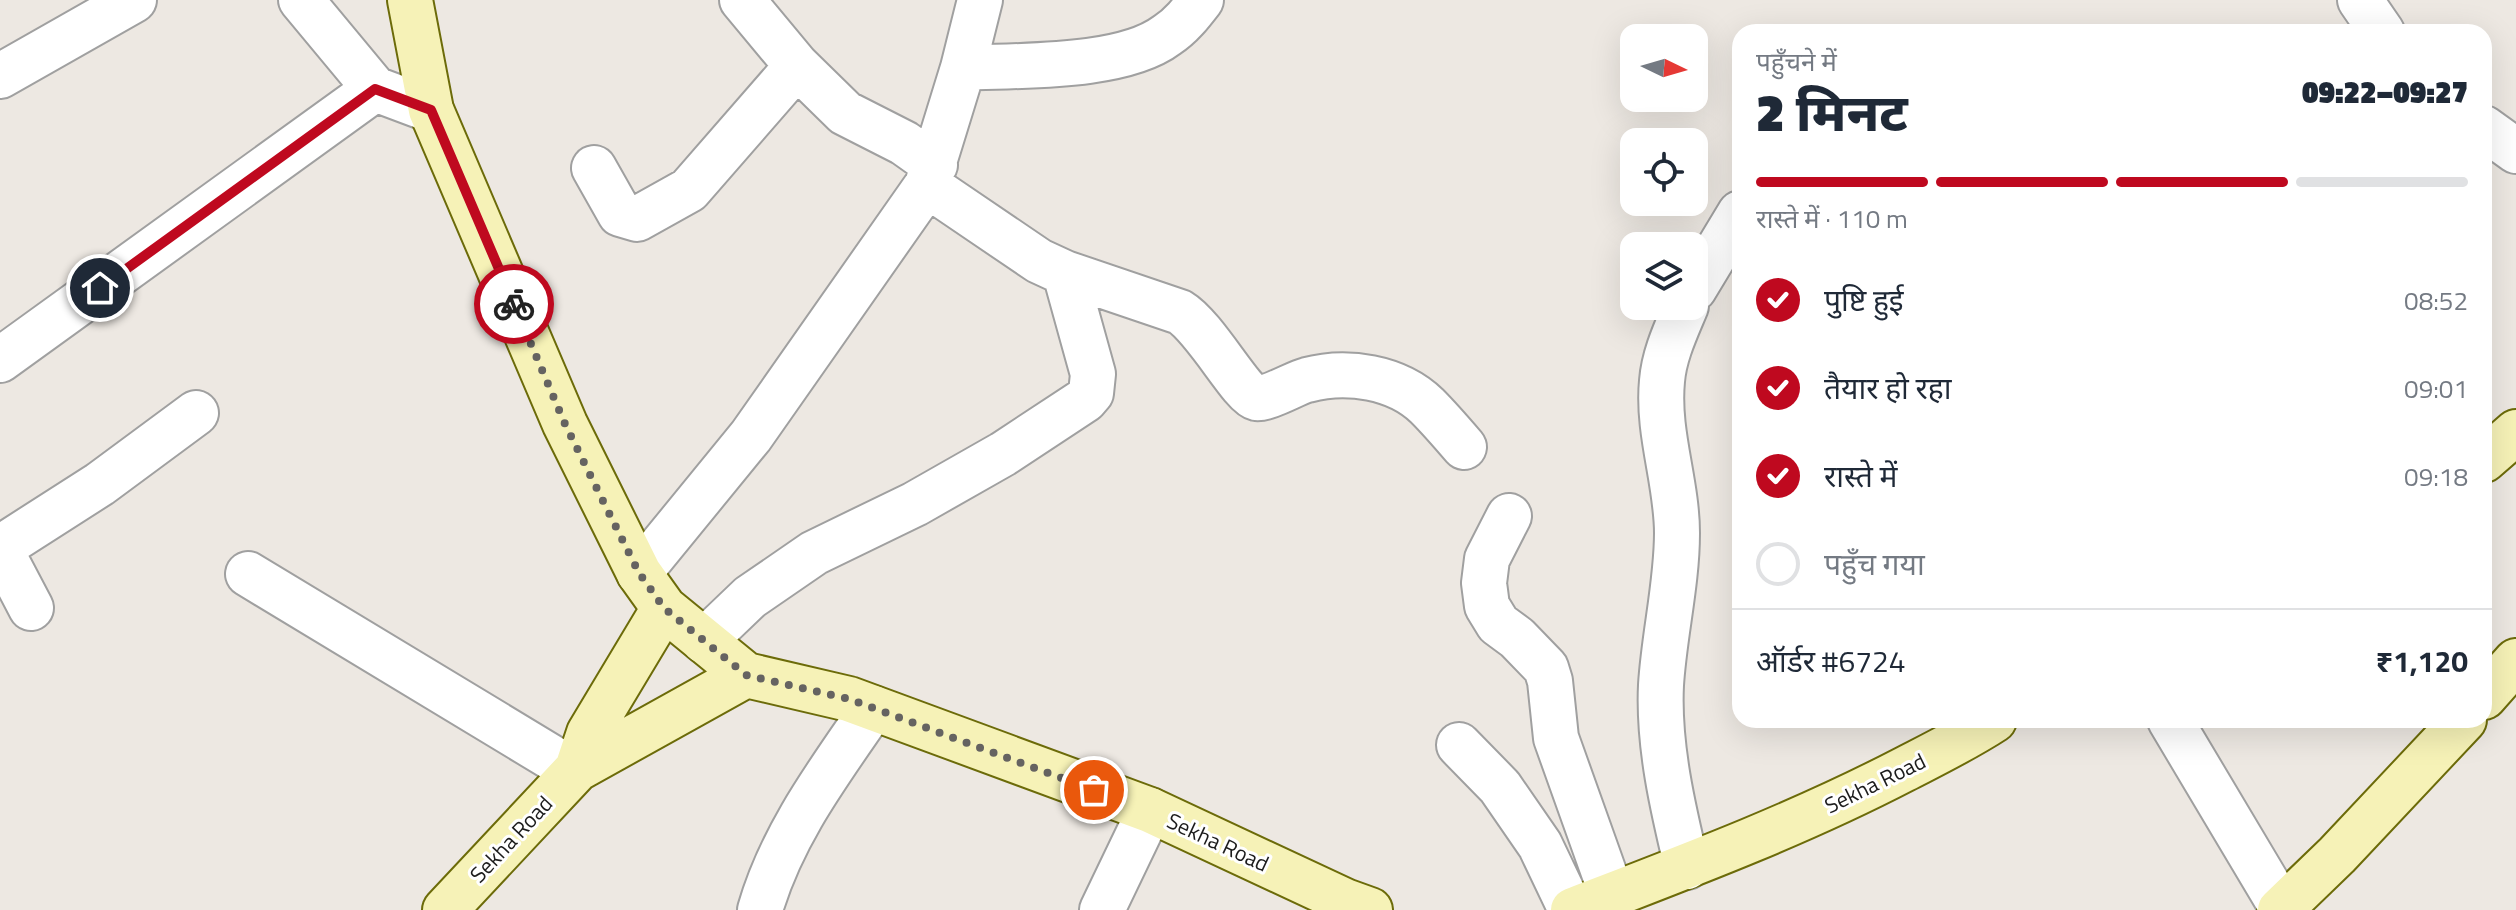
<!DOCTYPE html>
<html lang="hi">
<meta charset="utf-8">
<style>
:root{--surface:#fff;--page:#f6f6f7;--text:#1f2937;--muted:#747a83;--line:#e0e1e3;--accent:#bf091f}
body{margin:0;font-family:"Titillium Web","Noto Sans Devanagari",sans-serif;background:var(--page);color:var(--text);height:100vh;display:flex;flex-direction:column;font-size:30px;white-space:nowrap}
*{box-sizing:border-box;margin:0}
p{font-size:26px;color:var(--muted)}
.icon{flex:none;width:44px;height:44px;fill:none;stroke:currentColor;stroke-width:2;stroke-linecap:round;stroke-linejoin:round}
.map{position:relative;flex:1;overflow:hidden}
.side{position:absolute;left:1732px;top:24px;width:760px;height:704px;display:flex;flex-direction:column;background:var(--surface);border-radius:24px;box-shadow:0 8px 32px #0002}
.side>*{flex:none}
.needle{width:52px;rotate:95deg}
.fabs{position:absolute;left:1620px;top:24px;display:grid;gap:16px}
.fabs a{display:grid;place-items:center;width:88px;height:88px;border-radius:16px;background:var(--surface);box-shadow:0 8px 32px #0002;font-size:40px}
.pin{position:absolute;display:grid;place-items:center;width:68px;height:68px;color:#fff;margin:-34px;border:4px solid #fff;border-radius:50%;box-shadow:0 2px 8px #0007}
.courier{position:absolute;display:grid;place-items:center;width:80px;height:80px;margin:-40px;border:6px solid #bf091f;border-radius:50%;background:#fff;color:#222;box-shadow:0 2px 10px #0007}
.overview em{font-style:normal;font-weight:800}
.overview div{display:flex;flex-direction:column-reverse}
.overview{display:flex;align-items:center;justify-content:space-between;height:136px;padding:0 24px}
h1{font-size:52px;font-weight:800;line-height:60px}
.bar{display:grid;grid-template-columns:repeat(4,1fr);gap:12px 8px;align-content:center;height:96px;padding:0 24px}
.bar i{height:10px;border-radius:6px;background:var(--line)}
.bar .active{background:var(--accent)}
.bar p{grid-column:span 4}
.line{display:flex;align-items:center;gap:20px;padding:0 24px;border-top:2px solid var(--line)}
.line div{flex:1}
ol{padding:0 24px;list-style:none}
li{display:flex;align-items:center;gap:24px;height:88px}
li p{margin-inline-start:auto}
li .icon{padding:8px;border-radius:50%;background:var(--accent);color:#fff;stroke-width:4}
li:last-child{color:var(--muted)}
li i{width:44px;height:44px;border:4px solid var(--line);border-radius:50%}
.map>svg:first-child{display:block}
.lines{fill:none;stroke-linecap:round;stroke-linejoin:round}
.street-casing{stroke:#a0a0a0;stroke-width:48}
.secondary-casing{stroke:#6c6b09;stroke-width:48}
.street{stroke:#fff;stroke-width:44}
.secondary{stroke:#f6f2b7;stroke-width:44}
.done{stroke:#656361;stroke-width:8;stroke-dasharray:0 14.4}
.route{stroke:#bf091f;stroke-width:10}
.labels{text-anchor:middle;stroke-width:6;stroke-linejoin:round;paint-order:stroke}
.street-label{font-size:22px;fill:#1c1c1c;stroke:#fff}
</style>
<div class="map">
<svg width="2516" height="910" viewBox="0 0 2516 910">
<rect width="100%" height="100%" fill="#ede8e2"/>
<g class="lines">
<defs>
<path id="street" d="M301,0L375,89L431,110
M742,0L797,66L845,113L904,143L935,165
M2360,0L2382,32
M963,68C1019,65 1122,69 1167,35C1181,26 1191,13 1201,0
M0,76L134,0
M2484,128L2516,151
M594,168L620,214L637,219L689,190L797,66
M927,185L1039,261L1065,273L1180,312C1205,327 1242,395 1256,398C1267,400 1295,383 1307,380C1347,369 1397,377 1427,406C1440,419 1452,433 1464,447
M1694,289L1740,213
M1686,306C1676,330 1664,355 1662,381C1657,433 1677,482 1677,533C1677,584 1664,635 1661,685C1658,745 1673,809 1687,867
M0,360L375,89
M1509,516L1487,559L1484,583L1487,606L1498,624L1517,638L1546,668L1550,681L1556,738L1612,895
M0,548L100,484L196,413
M0,549L31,608
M639,573L751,436L927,185L963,68L980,0
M248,574L574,771
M704,641L750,597L814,553L915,504L1003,454L1085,400L1091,393L1093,374L1065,273
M2170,720L2282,908
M1459,745L1500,787L1540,845L1571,910
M760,910C782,834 829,772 873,708
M1102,910L1150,810"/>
<path id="secondary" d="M410,0L431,110L565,424L639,573L664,608L746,675
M2484,460L2516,432
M2484,697L2516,661
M577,769L589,733L664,608
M445,910L577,769L746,675L849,699L1150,810L1345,901L1370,910
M1573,910C1685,867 1797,825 1903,770C1934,754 1965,739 1994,720
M2280,910L2337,855L2464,720"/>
</defs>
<use href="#street" class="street-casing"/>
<use href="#secondary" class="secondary-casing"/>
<use href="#street" class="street"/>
<use href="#secondary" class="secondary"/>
</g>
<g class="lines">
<path class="done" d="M514,304L565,424L602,499L639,573L664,608L746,675L849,699L1094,790"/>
<path class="route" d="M100,288L375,89L431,110L514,304"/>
</g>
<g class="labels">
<g class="street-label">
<text transform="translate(1875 783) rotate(-26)" y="8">Sekha Road</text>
<text transform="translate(511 839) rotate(-47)" y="8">Sekha Road</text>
<text transform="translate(1218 842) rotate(25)" y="8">Sekha Road</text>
</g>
</g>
</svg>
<div class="fabs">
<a><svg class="needle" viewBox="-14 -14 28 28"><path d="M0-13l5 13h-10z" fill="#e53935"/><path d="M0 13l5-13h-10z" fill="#747a83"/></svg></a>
<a><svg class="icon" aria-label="locate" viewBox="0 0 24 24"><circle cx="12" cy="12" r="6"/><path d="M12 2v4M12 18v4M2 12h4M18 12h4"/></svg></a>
<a><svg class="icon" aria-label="layers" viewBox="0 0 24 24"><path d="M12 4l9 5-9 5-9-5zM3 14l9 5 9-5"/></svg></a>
</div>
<div class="pin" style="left:1094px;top:790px;background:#ea580c"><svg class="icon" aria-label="bag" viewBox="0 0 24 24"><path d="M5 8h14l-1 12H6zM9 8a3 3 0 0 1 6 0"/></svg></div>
<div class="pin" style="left:100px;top:288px;background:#1f2937"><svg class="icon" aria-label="home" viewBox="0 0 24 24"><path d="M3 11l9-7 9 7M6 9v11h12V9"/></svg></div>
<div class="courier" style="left:514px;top:304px"><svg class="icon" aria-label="bike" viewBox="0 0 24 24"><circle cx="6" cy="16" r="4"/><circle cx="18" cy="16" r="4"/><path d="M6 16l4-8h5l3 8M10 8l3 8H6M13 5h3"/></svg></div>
<section class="side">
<div class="overview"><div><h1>2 मिनट</h1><p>पहुँचने में</p></div><em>09:22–09:27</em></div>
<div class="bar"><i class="active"></i><i class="active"></i><i class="active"></i><i></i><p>रास्ते में · 110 m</p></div>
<ol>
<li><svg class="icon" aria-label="check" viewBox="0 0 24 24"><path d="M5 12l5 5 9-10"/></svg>पुष्टि हुई<p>08:52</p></li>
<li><svg class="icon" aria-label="check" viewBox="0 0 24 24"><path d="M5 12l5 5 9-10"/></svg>तैयार हो रहा<p>09:01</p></li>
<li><svg class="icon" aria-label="check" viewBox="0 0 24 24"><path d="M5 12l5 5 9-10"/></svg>रास्ते में<p>09:18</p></li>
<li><i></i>पहुँच गया</li>
</ol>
<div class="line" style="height:104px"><div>ऑर्डर #6724</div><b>₹1,120</b></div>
</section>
</div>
